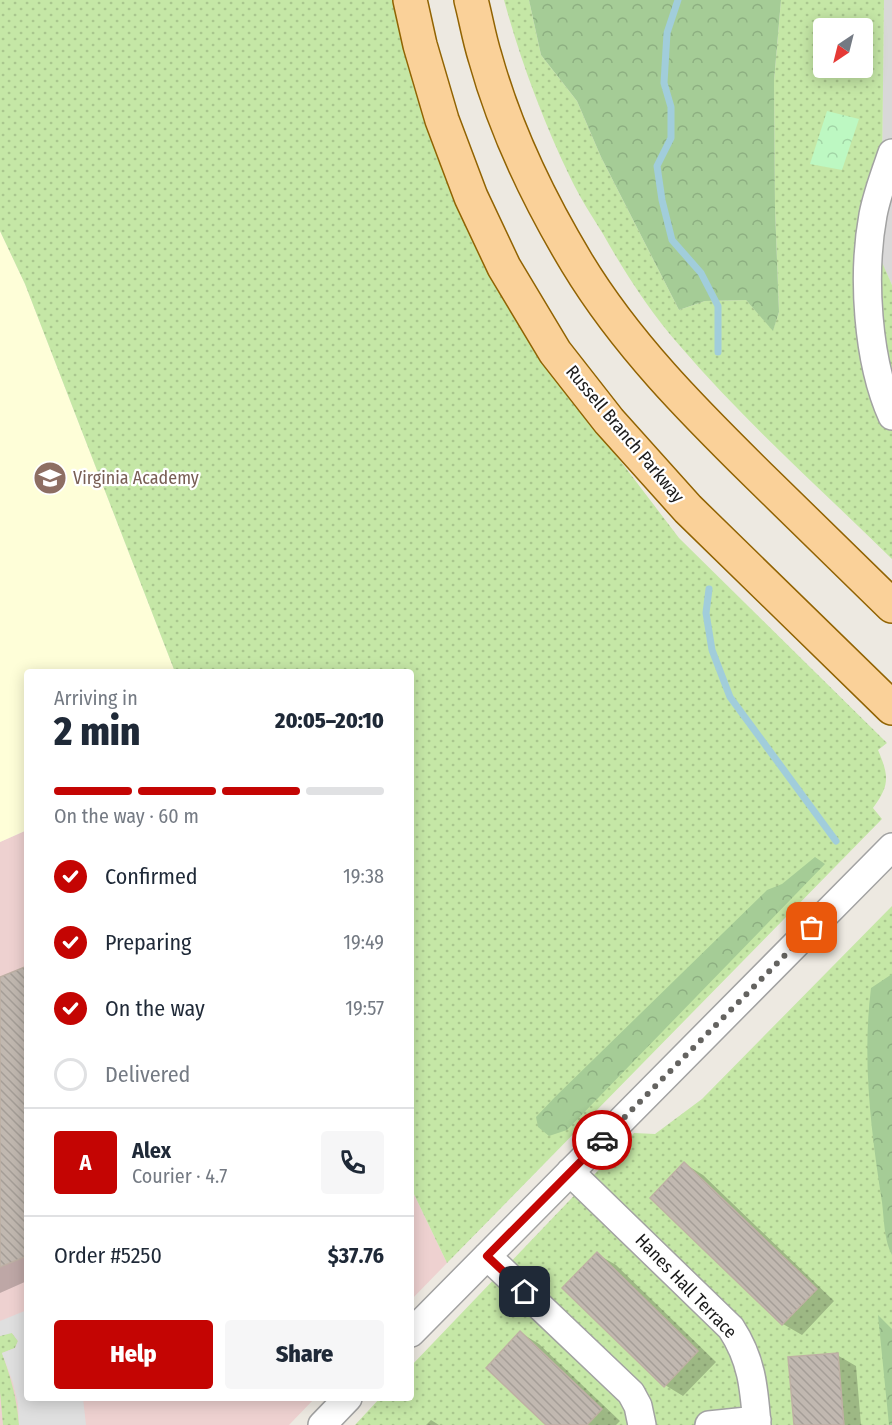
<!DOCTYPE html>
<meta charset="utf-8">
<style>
:root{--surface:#fff;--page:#f6f6f7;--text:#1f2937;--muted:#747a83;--line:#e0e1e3;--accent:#c40503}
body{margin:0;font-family:"Fira Sans Condensed",sans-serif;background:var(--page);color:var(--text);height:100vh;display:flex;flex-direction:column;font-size:22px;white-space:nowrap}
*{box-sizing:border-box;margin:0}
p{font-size:20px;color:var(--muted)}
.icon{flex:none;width:33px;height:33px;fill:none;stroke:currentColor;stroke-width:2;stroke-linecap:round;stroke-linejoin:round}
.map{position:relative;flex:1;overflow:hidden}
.details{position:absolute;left:24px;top:669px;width:390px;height:732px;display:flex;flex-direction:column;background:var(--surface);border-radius:6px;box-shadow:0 3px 15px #0003}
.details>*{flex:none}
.needle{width:39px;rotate:215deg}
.fabs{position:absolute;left:813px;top:18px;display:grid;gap:12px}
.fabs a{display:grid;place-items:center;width:60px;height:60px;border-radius:6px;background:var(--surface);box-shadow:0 3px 15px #0003;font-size:30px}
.pin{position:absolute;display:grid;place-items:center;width:51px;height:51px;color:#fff;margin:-26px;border-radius:12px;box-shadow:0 3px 9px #0006}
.courier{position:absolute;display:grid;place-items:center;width:60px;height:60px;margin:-30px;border:4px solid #c40503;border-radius:50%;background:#fff;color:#222;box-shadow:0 2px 8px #0007}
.head em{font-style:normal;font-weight:800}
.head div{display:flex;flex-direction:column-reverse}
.head{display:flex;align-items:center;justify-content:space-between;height:102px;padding:0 30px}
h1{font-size:39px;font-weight:800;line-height:45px}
.bar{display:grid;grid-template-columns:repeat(4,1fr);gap:9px 6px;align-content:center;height:72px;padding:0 30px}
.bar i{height:8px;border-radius:4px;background:var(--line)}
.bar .current{background:var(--accent)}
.bar p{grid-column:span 4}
.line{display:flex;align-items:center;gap:15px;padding:0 30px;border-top:2px solid var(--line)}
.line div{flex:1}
.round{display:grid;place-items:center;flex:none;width:63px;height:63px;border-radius:6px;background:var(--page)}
ol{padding:0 30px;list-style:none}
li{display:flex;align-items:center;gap:18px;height:66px}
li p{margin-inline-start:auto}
li .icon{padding:6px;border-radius:50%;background:var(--accent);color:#fff;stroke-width:4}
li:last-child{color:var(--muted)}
li i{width:33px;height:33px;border:3px solid var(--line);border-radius:50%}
.cta{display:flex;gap:12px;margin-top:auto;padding:12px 30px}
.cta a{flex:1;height:69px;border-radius:6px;background:var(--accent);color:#fff;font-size:24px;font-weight:800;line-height:69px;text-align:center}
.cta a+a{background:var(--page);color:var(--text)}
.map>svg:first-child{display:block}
.residential{fill:#d9d8d8}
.commercial{fill:#eed1d0}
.education{fill:#fefed8}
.grass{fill:url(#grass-dots);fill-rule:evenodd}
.forest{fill:url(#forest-crowns)}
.park{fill:url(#park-crowns)}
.parking{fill:#dfdfdf}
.shadow{fill:#0003}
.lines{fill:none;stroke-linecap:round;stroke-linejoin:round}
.stream{stroke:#a1cddb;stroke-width:7}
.building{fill:url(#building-back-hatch);stroke:#beb0a4;stroke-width:1.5}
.minor-casing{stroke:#a2a2a2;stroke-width:30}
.major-casing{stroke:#916302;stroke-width:36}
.minor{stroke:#fff;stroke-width:27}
.major{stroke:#fad199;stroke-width:33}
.done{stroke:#646360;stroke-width:6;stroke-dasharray:0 10.8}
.route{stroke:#c40503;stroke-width:8}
.labels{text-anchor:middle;stroke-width:4.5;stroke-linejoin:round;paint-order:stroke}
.street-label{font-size:18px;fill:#1b1b1b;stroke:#fff}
.education-label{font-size:18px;fill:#785e54;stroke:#fff;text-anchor:start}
</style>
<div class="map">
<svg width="892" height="1425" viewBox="0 0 892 1425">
<defs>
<pattern id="grass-dots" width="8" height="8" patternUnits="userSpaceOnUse" patternTransform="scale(1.5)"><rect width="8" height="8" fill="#c5e7a6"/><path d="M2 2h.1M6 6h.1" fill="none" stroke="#a9c68e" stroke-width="1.8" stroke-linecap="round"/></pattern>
<pattern id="forest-crowns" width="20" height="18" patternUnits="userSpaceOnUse" patternTransform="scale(1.5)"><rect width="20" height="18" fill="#a5cc96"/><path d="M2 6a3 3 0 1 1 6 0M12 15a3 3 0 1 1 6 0" fill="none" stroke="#8daf81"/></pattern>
<pattern id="park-crowns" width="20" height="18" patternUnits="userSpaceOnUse" patternTransform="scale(1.5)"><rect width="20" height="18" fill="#bdf8c2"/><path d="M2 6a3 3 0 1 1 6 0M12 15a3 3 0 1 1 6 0" fill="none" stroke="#a2d4a6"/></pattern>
<pattern id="building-back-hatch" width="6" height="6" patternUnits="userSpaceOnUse" patternTransform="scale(1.5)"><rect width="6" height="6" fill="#c1b8b0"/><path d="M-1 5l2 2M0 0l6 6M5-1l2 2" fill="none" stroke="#a59e97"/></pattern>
</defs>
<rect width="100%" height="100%" fill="#ede9e1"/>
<path class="residential" d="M884,0H892V285L881,261Z"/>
<path class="commercial" d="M27,830V1398H315L289,1425H0V842Z
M411,1188L447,1263L411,1300Z"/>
<path class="education" d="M0,231L25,284L175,672H27V830L0,842Z"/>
<path class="grass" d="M0,0H394L413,84L431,138L451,190L472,238L496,283L517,321L545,363L585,419L612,450L679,538L887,743L878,750C889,776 890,785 873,808L882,819L447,1263L411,1188V672H175L25,284L0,231Z
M504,0H529L541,55L577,101L601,157L679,310L705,301L746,300L773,330L779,312L775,208L774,81L781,0H884L881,260L892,285V559C821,489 745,422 680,346C650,312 625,273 603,234C592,216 580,198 571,179C543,121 521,62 504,0ZM824,28H862V68H824Z
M892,906V1425H355L380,1398H411V1366L634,1133L655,1134L702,1099Z
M7,1333H12L18,1341L15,1348L2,1353C11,1378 17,1399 19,1425H3L0,1392V1336Z"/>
<path class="forest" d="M529,0H781L774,81L775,208L779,312L773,331L746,300L705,301L679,310L601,157L577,101L541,55Z
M815,857L825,864L567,1130L549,1136L538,1127L536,1117L555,1097L767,890L782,884Z
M892,974V1255C884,1241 884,1218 882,1202C871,1131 862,1060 871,988Z
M878,1315L892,1329V1425H889Z"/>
<path class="park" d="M827,111L859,119L842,170L810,164Z"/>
<path class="parking" d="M27,1310V1398H83L86,1425H19L18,1404L13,1383L2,1353L15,1348L18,1341L12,1333L0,1336V1321Z"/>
<path class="shadow" d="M27,968V1281L0,1293V979Z
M685,1164L703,1175L834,1301L802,1335L783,1324Z
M597,1254L616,1265L716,1362L683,1396L665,1385Z
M521,1333L539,1344L620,1421L616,1425H549Z
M837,1355L856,1366L861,1425H795Z
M431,1420L439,1425H426Z"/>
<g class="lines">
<path class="stream" d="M678,0L667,33L664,83L671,107V138L657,166L662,200L672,240L701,273L718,306V352
M709,589L706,613L712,650L730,697L836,841"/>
</g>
<path class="building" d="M27,966V1256L0,1267V977Z
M684,1162L817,1289L782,1325L650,1198Z
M597,1252L698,1351L664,1387L562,1288Z
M520,1331L602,1409L587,1425H546L486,1368Z
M838,1353L844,1425H794L788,1357Z"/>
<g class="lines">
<defs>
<path id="minor" d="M892,153C885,173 877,194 873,215C862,275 867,360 892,416
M570,1172L731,1328C752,1360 754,1388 757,1425
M487,1256L631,1393L638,1406L642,1425
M411,1333L892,847
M322,1425L348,1398
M709,1425L757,1420"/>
<path id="major" d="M410,0L420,45L442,120L471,197L504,267L555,352L609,421L688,509L892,708
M471,0C476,19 479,38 485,57C505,129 539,200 577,263C626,344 693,411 759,476C804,520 848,563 892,606"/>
</defs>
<use href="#minor" class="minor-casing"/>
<use href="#major" class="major-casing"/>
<use href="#minor" class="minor"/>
<use href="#major" class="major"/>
</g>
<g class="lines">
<path class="done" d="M602,1140L812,928"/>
<path class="route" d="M525,1292L487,1256L602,1140"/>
</g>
<defs>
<symbol id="school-disc" viewBox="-11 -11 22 22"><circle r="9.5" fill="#8d6e63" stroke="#fff"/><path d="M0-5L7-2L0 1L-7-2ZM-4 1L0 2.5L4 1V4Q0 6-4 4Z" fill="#fff"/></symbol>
</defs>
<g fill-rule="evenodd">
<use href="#school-disc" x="31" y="459" width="38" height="38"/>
</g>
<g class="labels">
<g class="street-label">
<text transform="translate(625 434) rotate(50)" y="6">Russell Branch Parkway</text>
<text transform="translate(686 1286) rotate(46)" y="6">Hanes Hall Terrace</text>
</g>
<g class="education-label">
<text x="73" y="484">Virginia Academy</text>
</g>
</g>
</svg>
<div class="fabs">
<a><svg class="needle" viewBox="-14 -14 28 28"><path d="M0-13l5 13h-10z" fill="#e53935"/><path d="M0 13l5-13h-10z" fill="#747a83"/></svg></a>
</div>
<div class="pin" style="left:812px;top:928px;background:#ea580c"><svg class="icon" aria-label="bag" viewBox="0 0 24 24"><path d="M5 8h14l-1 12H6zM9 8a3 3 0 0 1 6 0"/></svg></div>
<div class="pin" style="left:525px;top:1292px;background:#1f2937"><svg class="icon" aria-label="home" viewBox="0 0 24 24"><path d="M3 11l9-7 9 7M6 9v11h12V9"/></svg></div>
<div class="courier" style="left:602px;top:1140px"><svg class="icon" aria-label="car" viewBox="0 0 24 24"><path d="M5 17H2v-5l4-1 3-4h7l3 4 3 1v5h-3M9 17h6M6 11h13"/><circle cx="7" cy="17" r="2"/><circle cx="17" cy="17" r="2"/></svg></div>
<section class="details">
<div class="head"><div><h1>2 min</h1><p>Arriving in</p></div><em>20:05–20:10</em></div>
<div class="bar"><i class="current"></i><i class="current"></i><i class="current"></i><i></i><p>On the way · 60 m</p></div>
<ol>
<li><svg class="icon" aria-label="check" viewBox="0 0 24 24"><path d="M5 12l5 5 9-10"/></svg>Confirmed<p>19:38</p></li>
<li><svg class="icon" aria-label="check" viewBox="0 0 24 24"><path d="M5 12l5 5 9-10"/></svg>Preparing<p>19:49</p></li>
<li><svg class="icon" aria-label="check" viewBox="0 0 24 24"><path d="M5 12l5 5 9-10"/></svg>On the way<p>19:57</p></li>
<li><i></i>Delivered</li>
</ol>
<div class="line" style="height:108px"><b class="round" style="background:var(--accent);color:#fff">A</b><div><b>Alex</b><p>Courier · 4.7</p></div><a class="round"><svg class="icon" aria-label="phone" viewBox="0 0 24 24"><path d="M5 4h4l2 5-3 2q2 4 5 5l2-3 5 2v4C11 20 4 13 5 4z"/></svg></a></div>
<div class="line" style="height:78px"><div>Order #5250</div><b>$37.76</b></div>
<div class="cta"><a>Help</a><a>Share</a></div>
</section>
</div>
